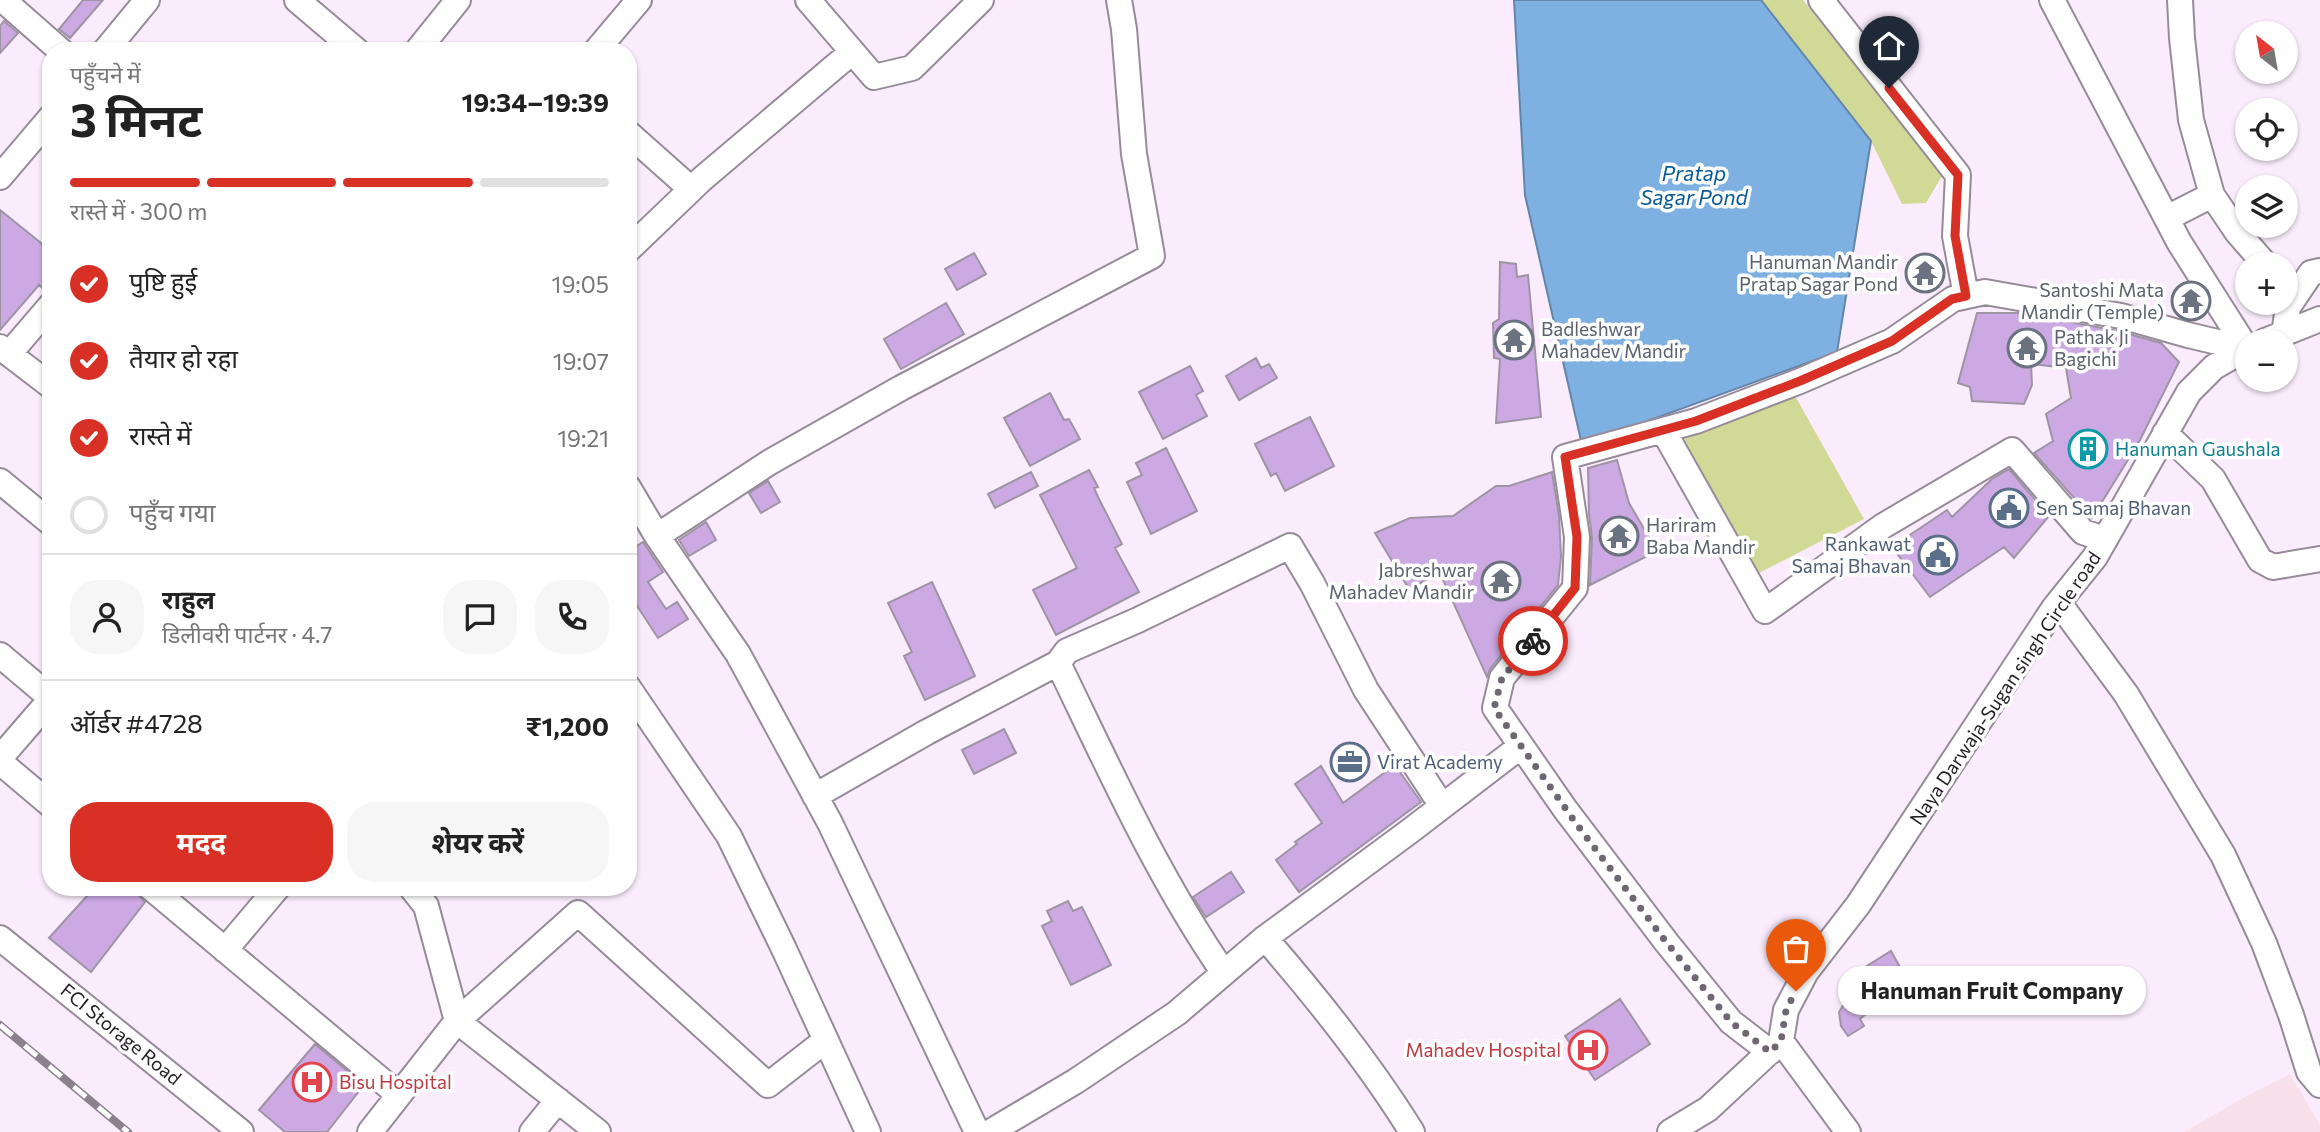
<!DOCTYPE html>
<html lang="hi">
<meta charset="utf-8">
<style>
:root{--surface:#fff;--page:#f6f6f6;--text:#222;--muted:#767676;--line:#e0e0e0;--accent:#d93025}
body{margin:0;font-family:Commissioner,"Noto Sans Devanagari",sans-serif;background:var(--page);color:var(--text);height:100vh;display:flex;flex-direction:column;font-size:26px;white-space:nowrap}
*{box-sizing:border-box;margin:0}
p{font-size:23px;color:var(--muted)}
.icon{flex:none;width:38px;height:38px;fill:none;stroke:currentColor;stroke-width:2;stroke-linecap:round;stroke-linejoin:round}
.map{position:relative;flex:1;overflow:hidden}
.details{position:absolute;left:42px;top:42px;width:595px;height:854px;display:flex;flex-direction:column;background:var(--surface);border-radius:28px;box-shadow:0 2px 5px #0004}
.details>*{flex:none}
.needle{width:46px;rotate:329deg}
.buttons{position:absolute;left:2235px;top:21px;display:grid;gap:14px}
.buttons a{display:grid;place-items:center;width:63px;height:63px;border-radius:50%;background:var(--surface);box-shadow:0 2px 5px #0004;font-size:35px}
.pin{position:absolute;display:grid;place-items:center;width:60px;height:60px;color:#fff;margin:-72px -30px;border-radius:50% 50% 50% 0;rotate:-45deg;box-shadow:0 0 7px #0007}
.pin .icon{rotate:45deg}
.courier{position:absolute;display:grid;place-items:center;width:70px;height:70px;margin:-35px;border:5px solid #d93025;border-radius:50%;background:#fff;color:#222;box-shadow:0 2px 9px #0007}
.bubble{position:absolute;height:49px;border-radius:24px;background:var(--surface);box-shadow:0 2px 5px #0004;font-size:23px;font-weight:700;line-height:49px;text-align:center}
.summary em{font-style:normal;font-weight:700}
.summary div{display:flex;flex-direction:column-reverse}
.summary{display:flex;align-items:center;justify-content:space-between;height:119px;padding:0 28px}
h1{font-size:46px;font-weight:700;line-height:52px}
.bar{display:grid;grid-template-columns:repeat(4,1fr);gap:10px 7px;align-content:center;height:84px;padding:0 28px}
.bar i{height:9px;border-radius:5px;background:var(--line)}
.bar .selected{background:var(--accent)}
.bar p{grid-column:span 4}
.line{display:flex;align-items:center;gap:18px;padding:0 28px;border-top:2px solid var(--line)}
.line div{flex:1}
.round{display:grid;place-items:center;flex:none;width:74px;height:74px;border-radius:28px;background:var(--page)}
ol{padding:0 28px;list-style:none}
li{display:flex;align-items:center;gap:21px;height:77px}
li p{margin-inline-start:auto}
li .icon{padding:7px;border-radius:50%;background:var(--accent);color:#fff;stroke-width:4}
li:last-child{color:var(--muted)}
li i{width:38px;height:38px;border:4px solid var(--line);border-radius:50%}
.button{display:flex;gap:14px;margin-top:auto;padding:14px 28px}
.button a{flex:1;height:80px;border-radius:28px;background:var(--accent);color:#fff;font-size:28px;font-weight:700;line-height:80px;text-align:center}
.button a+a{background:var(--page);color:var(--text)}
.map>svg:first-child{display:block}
.education{fill:#f8e0eb}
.green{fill:#d1d996}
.water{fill:#7eb1e2;stroke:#6385a9;stroke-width:2}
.building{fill:#cca9e3;stroke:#9d94a4;stroke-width:2}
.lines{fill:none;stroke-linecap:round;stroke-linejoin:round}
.minor-casing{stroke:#978b9a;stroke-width:28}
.minor{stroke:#fff;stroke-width:24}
.rail-casing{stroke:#8a818c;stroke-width:8}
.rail{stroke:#fefefe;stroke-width:5;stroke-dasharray:16;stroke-linecap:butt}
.done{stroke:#6e6670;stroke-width:7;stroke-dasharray:0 12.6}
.route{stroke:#d93025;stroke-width:9}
.labels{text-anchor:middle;stroke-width:7;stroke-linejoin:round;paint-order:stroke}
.worship-label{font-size:19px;fill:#5b616d;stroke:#fefefe;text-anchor:end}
.culture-label{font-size:19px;fill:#0d838f;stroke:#fefefe;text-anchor:start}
.service-label{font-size:19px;fill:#4e5e75;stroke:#fefefe;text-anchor:start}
.street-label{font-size:19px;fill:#231e24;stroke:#fefefe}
.health-label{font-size:19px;fill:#be3a42;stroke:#fefefe;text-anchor:end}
.water-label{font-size:21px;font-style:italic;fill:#075a95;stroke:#fefefe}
</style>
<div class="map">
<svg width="2320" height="1132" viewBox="0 0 2320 1132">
<rect width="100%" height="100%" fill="#faecfc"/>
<path class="education" d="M2290,1074L2320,1125V1132H2184L2243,1098Z"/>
<path class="green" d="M1761,0H1803L1942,176L1926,203L1902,204L1871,141Z
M1794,394L1864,519L1753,576L1678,442Z"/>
<path class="water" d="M1514,0H1761L1871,141L1837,352L1582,445L1525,195Z"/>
<path class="building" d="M83,0H103L70,38L59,29Z
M4,21L18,33L0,53V26Z
M0,210L51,251V291H46L39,285L0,330Z
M974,253L986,274L957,290L945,269Z
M1916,257L1941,263L1937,283L1909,282Z
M1500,262L1516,264L1517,277L1528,275L1541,417L1496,423L1500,359L1494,358L1493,323L1499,319Z
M2190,287L2205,310L2185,319L2182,318L2172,296Z
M946,303L964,334L901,369L884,339Z
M1977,313H2021L2118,331L2161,343L2179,362L2139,442L2092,518L2034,453L2053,441L2046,414L2071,398L2066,368L2031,364L2032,385L2024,404L1972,401L1970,387L1958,383Z
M1256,358L1261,368L1269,364L1277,378L1239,400L1226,376Z
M1190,366L1203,391L1196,395L1207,416L1163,439L1139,392Z
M1050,393L1064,420L1069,419L1080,439L1030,466L1004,418Z
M1310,417L1334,466L1285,491L1276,473L1271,476L1255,444Z
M1166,448L1197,511L1151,534L1127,482L1142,475L1136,463Z
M1617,460L1629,503L1657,551L1590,585L1592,537L1589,514L1588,468Z
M2009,469L2049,516L2014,558L2004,547L1930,597L1892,547L1947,510L1952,517L1992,479Z
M1089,470L1098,487L1094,488L1099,499L1122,544L1115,548L1139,592L1056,635L1033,590L1077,568L1040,495Z
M1031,472L1038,486L995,508L988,494Z
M1552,472L1559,516L1561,556L1558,585L1490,669L1487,677L1440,573L1409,589L1375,533L1410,518L1453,516L1496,486H1509Z
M768,481L780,502L761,513L749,493Z
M706,522L716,540L689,556L679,540Z
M643,542L663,572L648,582L666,609L677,602L688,619L658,638L628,592V552Z
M932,582L975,676L925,700L904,656L912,652L888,603Z
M1004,729L1016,753L974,774L962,750Z
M1395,765L1421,802L1299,892L1276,860L1297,844L1295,842L1322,823L1295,784L1321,766L1343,803Z
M1231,872L1244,892L1206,917L1193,897Z
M95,887H131L145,902L91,972L49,938Z
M1068,901L1073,911L1082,907L1111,965L1071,985L1042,926L1052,921L1047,911Z
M1891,951L1906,978L1887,990L1886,994L1873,1000L1875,1006L1860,1019L1864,1026L1848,1036L1841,1026L1839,1012L1851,993L1848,990L1863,980L1862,977L1869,972L1867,966Z
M1620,999L1650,1044L1595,1080L1565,1036Z
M315,1044L364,1085L327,1132H285L259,1110Z"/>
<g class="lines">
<defs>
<path id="minor" d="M3,0L61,51
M297,0L357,51
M808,0L874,77L912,68L981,0
M1821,0L1958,175L1955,236L1966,296
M2052,0L2179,242L2247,349
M2180,0L2182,38L2191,120L2212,195
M105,51L147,0
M417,51L458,0
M596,51L639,0
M628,133L691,189
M0,177L51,117
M2167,218L2212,195L2237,232L2265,264
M628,250L702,179L852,52
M2284,334L2288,307L2311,273L2320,271
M2265,341L2320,319
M0,347L51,386
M9,354L51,305
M1663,430L1765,611L1883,526L2012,450L2083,532L2104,539
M2165,433L2213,479L2260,560L2273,567L2320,559
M0,481L51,523
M628,487L657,536L738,654L830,823L977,1132
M657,536L770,462L901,388L1152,256L1134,154L1124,29L1119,0
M2059,603L2126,694L2223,855L2264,943L2291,1015L2309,1072L2320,1085
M0,655L51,698
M628,687L729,836L784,949L868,1132
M0,758L51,699
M0,762L51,805
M815,796L927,732L1058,663
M150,887L399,1095
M411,887L426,906L457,1021L578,913L768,1085L826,1040
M0,938L241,1132
M225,950L278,887
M1224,973C1157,876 1109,768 1058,663L1067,651L1138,620L1290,546L1312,583L1366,690L1442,806
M1781,1041L1786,1010L1806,972L1858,905L2054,608L2095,557L2189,392L2214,367L2247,348
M1781,1041L1848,1132
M1770,1052L1731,1022L1667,943L1565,809L1495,708L1502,678L1575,588L1577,537L1565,457L1696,421L1800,381L1892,341L1953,299L1985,292L2121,316L2188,335L2247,349
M370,1132L457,1021L598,1132
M532,1132L558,1100
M990,1132L1076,1081L1177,1013L1265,938
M1412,1132C1369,1063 1318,999 1265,938L1410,831L1521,746
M1670,1132L1708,1109L1780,1042"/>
</defs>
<use href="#minor" class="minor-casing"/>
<use href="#minor" class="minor"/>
<defs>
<path id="rail" d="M0,1025L128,1132"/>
</defs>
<use href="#rail" class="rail-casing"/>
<use href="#rail" class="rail"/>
</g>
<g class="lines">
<path class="done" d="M1533,641L1502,678L1494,708L1578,826L1667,943L1731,1022L1770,1052L1781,1041L1786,1010L1796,991"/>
<path class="route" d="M1533,641L1575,588L1577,537L1565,457L1696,421L1800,381L1892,341L1952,299L1966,296L1955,236L1958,175L1889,88"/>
</g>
<defs>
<symbol id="temple-ring" viewBox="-11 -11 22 22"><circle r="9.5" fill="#fefefe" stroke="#6b7280" stroke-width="1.5"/><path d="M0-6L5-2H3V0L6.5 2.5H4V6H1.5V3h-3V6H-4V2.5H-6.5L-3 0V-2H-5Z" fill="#6b7280"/></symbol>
<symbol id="building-ring" viewBox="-11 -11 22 22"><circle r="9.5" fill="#fefefe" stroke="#0f9aa8" stroke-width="1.5"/><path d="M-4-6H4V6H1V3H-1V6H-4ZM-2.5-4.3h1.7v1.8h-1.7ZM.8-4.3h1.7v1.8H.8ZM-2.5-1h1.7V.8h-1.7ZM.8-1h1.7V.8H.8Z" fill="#0f9aa8"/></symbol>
<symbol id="civic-ring" viewBox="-11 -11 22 22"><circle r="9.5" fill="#fefefe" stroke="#5c6f8a" stroke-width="1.5"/><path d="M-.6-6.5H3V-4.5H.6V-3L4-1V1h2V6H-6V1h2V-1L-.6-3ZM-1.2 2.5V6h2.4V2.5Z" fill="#5c6f8a"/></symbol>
<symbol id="office-ring" viewBox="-11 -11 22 22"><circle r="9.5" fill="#fefefe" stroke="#5c6f8a" stroke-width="1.5"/><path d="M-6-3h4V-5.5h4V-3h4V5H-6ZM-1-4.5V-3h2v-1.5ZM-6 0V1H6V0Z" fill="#5c6f8a"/></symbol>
<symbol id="hospital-ring" viewBox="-11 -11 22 22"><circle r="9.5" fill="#fefefe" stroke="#e0444e" stroke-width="1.5"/><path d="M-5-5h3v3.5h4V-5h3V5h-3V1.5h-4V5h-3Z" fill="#e0444e"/></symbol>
</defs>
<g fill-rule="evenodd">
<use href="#temple-ring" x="1903" y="251" width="44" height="44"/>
<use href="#temple-ring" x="2169" y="279" width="44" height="44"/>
<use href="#temple-ring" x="1492" y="318" width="44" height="44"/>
<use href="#temple-ring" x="2005" y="326" width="44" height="44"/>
<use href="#building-ring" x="2066" y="427" width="44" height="44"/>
<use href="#civic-ring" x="1987" y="486" width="44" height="44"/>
<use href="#temple-ring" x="1597" y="514" width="44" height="44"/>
<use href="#civic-ring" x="1916" y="533" width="44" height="44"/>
<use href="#temple-ring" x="1479" y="559" width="44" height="44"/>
<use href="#office-ring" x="1328" y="740" width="44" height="44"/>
<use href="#hospital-ring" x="1566" y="1028" width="44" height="44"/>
<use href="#hospital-ring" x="290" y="1060" width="44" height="44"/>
</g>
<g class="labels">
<g class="worship-label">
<text x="1898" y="269">Hanuman Mandir<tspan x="1898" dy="22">Pratap Sagar Pond</tspan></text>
<text x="2164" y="297">Santoshi Mata<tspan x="2164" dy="22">Mandir (Temple)</tspan></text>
<text x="1541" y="336" text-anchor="start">Badleshwar<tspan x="1541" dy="22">Mahadev Mandir</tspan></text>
<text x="2054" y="344" text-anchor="start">Pathak Ji<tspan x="2054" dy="22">Bagichi</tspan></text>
<text x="1646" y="532" text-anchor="start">Hariram<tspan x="1646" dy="22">Baba Mandir</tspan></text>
<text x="1474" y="577">Jabreshwar<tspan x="1474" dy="22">Mahadev Mandir</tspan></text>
</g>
<g class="culture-label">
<text x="2115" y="456">Hanuman Gaushala</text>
</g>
<g class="service-label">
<text x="2036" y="515">Sen Samaj Bhavan</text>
<text x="1911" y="551" text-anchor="end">Rankawat<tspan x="1911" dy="22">Samaj Bhavan</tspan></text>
<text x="1377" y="769">Virat Academy</text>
</g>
<g class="street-label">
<text transform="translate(2005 688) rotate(-56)" y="7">Naya Darwaja-Sugan singh Circle road</text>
<text transform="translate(121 1034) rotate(39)" y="7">FCI Storage Road</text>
</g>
<g class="health-label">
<text x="1561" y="1057">Mahadev Hospital</text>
<text x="339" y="1089" text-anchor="start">Bisu Hospital</text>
</g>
<g class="water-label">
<text x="1694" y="181">Pratap<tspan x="1694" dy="24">Sagar Pond</tspan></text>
</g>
</g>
</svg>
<div class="buttons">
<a><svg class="needle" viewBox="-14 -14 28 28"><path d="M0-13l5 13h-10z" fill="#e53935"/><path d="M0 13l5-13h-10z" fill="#767676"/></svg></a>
<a><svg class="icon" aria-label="locate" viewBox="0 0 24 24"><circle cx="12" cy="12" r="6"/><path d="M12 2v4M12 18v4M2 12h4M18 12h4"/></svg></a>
<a><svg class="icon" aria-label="layers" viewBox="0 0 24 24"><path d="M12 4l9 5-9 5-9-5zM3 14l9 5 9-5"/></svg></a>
<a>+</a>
<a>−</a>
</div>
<div class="pin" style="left:1796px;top:991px;background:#ea580c"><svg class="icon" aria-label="bag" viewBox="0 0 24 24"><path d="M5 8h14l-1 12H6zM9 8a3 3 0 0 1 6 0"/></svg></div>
<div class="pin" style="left:1889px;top:88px;background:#1f2937"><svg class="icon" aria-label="home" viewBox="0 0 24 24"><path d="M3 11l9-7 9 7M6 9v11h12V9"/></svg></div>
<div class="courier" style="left:1533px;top:641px"><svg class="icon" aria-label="bike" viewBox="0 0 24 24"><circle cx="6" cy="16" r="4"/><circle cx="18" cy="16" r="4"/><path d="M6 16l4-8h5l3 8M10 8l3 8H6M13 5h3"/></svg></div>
<div class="bubble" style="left:1838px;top:966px;width:308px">Hanuman Fruit Company</div>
<section class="details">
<div class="summary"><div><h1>3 मिनट</h1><p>पहुँचने में</p></div><em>19:34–19:39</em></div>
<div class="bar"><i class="selected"></i><i class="selected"></i><i class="selected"></i><i></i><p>रास्ते में · 300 m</p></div>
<ol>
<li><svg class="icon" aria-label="check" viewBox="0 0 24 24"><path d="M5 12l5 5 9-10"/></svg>पुष्टि हुई<p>19:05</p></li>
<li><svg class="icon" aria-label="check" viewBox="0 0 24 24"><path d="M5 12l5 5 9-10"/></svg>तैयार हो रहा<p>19:07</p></li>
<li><svg class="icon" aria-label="check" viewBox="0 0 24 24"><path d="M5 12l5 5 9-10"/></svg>रास्ते में<p>19:21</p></li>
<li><i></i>पहुँच गया</li>
</ol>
<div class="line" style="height:126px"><a class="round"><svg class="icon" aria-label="person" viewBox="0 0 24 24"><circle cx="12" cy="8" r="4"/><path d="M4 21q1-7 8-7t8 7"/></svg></a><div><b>राहुल</b><p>डिलीवरी पार्टनर · 4.7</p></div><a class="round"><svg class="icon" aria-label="chat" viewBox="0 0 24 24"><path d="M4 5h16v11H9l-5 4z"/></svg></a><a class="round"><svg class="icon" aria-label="phone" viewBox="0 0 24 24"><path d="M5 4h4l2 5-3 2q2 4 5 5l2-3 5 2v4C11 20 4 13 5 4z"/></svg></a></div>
<div class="line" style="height:91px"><div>ऑर्डर #4728</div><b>₹1,200</b></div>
<div class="button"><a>मदद</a><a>शेयर करें</a></div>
</section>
</div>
